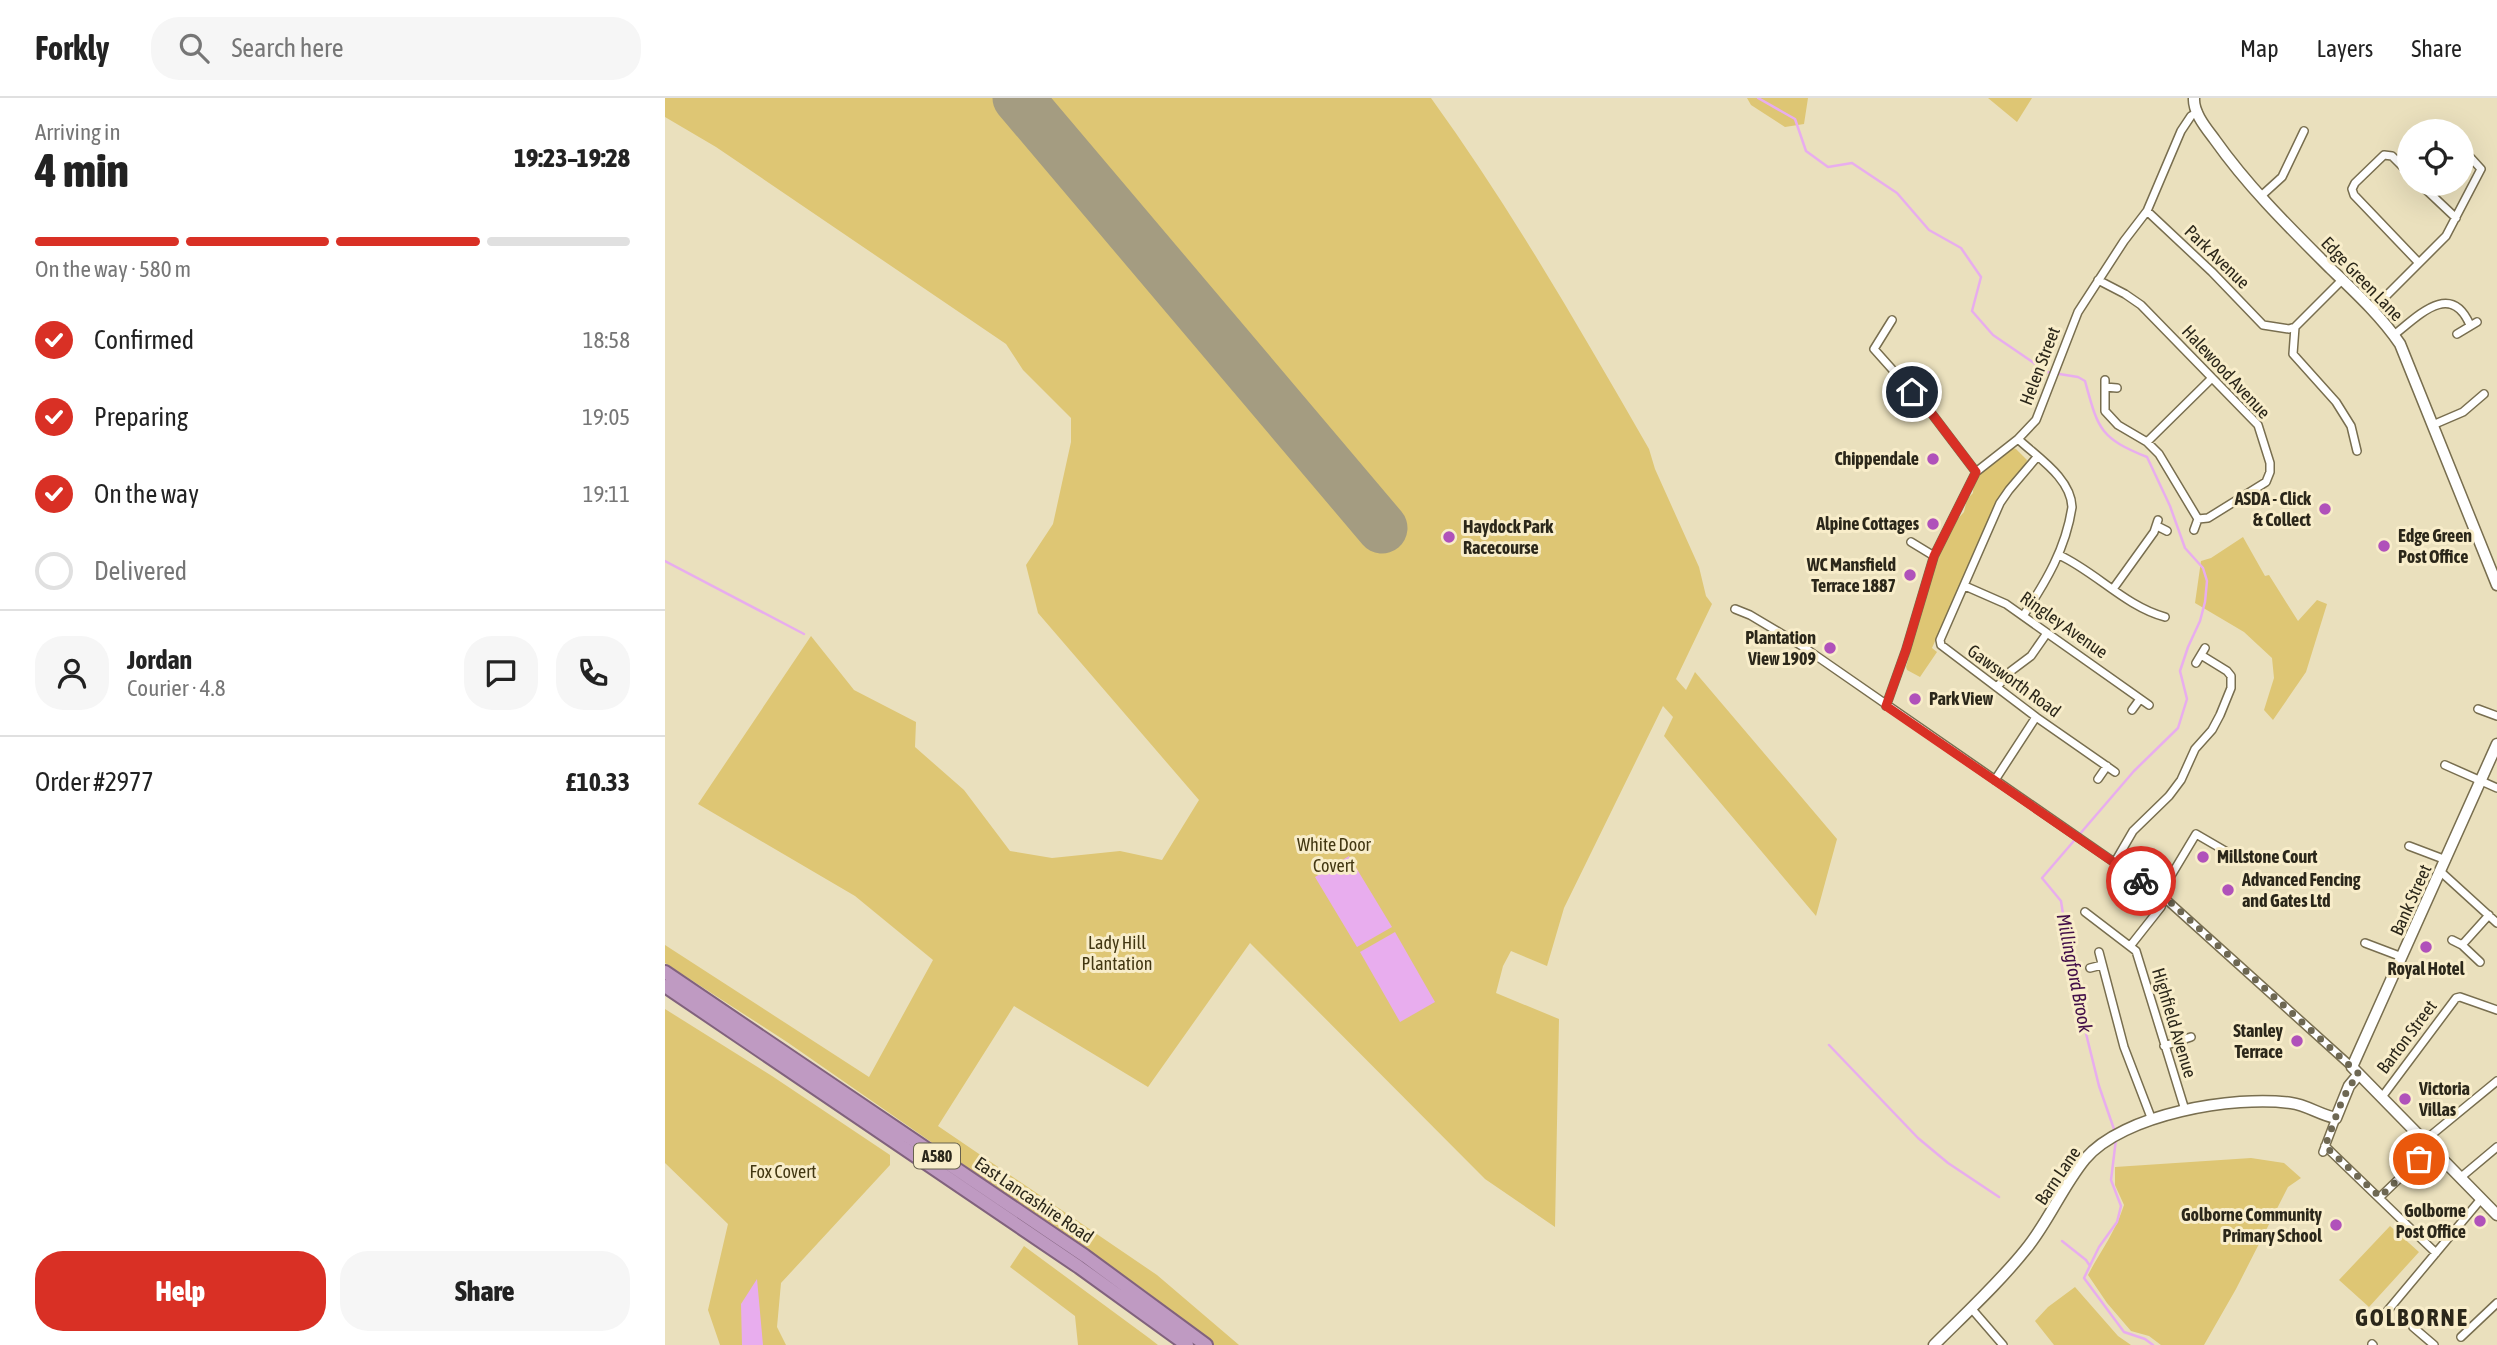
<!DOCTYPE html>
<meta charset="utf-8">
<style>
:root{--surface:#fff;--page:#f6f6f6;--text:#222;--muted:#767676;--line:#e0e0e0;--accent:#d93025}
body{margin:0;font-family:"Asap Condensed",sans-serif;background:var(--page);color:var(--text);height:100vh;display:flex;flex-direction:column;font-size:26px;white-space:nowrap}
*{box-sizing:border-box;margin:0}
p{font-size:23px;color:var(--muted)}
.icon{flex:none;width:38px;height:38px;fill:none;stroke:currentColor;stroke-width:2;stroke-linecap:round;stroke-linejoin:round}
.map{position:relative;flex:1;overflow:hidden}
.sheet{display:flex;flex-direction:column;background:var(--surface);width:665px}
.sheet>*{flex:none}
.tools{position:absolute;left:1732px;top:21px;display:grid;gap:14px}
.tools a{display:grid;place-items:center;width:77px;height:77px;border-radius:50%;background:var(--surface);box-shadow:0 7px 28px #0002;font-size:35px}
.pin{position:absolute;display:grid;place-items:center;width:60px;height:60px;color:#fff;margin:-30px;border:4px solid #fff;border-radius:50%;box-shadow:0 2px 7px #0007}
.courier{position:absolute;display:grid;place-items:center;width:70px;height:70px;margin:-35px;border:5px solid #d93025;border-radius:50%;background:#fff;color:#222;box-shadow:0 2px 9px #0007}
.head em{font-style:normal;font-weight:800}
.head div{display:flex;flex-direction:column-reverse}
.head{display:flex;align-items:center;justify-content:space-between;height:119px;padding:0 35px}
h1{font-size:46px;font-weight:800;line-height:52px}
.bar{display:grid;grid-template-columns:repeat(4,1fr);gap:10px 7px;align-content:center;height:84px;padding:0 35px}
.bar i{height:9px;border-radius:5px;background:var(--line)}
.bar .active{background:var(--accent)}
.bar p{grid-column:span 4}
.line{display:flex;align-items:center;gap:18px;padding:0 35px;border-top:2px solid var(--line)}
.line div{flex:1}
.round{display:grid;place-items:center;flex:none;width:74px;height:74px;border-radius:28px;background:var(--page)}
ol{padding:0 35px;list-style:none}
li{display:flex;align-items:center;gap:21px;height:77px}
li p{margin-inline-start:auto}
li .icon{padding:7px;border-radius:50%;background:var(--accent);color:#fff;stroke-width:4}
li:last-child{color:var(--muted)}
li i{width:38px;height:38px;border:4px solid var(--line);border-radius:50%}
.primary-button{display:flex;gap:14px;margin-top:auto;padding:14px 35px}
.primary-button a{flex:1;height:80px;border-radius:28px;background:var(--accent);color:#fff;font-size:28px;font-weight:800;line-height:80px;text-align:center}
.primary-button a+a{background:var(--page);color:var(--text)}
header{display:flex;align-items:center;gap:42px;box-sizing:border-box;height:98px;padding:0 35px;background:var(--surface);border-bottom:2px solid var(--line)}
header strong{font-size:33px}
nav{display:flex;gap:38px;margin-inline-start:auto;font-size:24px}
.search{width:490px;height:63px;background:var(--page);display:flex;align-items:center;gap:18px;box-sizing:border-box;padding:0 24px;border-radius:28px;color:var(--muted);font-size:26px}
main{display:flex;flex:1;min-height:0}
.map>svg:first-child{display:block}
.green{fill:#dec674}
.water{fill:#e8adee}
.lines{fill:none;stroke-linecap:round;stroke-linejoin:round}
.stream{stroke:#e8adee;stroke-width:2.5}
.runway{stroke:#a49c81;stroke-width:51}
.minor-casing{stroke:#786e4f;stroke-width:10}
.tertiary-casing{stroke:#786e4f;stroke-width:13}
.trunk-casing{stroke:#81627d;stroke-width:16}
.minor{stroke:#fff;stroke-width:7}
.tertiary{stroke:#fff;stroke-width:10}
.trunk{stroke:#bf9ac2;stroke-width:12}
.done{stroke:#6e6853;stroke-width:7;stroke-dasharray:0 12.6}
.route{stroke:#d93025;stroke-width:9}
.poi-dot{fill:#b051ba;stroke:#f8edca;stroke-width:2.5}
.labels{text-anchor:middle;stroke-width:6;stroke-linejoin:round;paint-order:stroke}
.shield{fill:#f8edca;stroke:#68624f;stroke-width:2}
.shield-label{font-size:16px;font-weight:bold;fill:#2b271a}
.street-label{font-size:18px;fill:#2b271a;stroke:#f8edca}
.poi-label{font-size:18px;font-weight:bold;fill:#2b271a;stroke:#f8edca;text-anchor:end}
.park-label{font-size:18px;fill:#423712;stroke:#f8edca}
.water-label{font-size:19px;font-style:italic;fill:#420e48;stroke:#f8edca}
.district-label{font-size:24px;font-weight:bold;letter-spacing:2px;fill:#2b271a;stroke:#f8edca}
</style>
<header>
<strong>Forkly</strong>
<div class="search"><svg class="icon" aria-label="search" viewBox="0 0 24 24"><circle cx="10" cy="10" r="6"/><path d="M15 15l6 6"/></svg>Search here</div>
<nav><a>Map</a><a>Layers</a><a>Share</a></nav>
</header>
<main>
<section class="sheet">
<div class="head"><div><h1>4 min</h1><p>Arriving in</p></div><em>19:23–19:28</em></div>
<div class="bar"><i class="active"></i><i class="active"></i><i class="active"></i><i></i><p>On the way · 580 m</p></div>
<ol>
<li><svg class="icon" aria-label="check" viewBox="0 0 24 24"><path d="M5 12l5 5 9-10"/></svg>Confirmed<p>18:58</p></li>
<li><svg class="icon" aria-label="check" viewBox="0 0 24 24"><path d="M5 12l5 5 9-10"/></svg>Preparing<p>19:05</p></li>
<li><svg class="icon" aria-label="check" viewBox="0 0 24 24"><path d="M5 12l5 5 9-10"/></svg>On the way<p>19:11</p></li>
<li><i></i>Delivered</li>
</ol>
<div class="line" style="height:126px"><a class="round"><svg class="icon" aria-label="person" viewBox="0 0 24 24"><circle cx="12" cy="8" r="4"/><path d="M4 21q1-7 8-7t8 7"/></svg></a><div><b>Jordan</b><p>Courier · 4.8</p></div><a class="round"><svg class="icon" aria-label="chat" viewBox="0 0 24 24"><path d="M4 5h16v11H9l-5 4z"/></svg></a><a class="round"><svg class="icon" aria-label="phone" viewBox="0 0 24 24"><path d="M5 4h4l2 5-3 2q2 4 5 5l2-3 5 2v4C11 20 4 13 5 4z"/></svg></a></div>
<div class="line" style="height:91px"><div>Order #2977</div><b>£10.33</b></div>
<div class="primary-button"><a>Help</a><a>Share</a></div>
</section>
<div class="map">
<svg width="1832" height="1247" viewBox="0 0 1832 1247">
<rect width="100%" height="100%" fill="#eae0bd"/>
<path class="green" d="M0,0H766C847,112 915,231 984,351L990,371L1034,469L1041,498L1047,506L1011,581L1021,592L1030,574L1172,741L1151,818L999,638L1008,619L998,608L899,810L882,868L846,853L838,868L831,895L894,921L890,1129L820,1081L585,845L483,989L349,908L273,1028L492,1177L574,1247H546L481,1193L122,944L0,865V847L204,979L268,862L190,798L33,706L146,538L189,592L251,624L250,649L299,692L345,753L387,760L455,753L497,762L534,702L373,515L361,467L388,426L406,344V320L358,272L341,246L51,49L0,19Z
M1082,0H1143L1139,26L1120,29L1086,7Z
M1323,0H1367L1352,24Z
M1348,350L1351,351L1362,362L1361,366L1331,405L1267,550L1272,554L1255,579L1242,572L1241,569L1251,532V522L1257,514V502L1271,458L1288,426L1299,414L1302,401L1308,395C1309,371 1330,362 1348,350Z
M1578,439L1600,478L1604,477L1633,523L1652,502L1662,506L1641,574L1608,622L1599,612L1609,580L1607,560L1579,534L1530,505L1536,463L1546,460Z
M0,911L107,978L225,1057V1067L116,1185L112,1229L121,1247H55L43,1212L63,1126L0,1065Z
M1586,1060L1619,1065L1636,1080L1623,1089L1571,1191L1539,1247H1496L1484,1238L1466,1233L1442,1205L1423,1177C1435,1154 1451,1133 1459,1107L1450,1087V1069Z
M1725,1128L1754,1154L1704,1209L1674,1182Z
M359,1148L484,1240L493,1247H413L410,1218L345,1169Z
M1410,1189L1453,1238L1466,1247H1389L1370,1223L1383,1209Z"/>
<path class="water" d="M684,758L727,829L692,849L650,779Z
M730,834L770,904L735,924L695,854Z
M92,1181L98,1247H77L76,1206Z"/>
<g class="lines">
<path class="stream" d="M1093,0L1130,21L1141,53L1163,69L1187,65L1232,95L1264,132L1296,150L1316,179L1307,213L1328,237L1382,274L1413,279L1420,283C1433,330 1434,340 1482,359L1505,408L1520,450L1538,470L1542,483L1540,504L1535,523L1523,549L1515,573L1522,601L1513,630L1469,673L1377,780L1396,803L1409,887L1434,988L1450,1034
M0,463L139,536
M1164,947L1253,1040L1283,1065L1334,1099
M1451,1041L1446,1082L1456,1108L1452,1124L1434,1149L1419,1180L1459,1234L1480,1241L1488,1247
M1397,1143L1421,1162L1425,1168"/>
<path class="runway" d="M353,0L717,430"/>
<defs>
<path id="minor" d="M1745,76L1727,58L1719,57L1690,85L1687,91L1689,97L1754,165
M1755,86L1791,120
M1595,99L1617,79L1639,33
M1482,113L1547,174L1598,227L1624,231L1630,229
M1433,182L1460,196L1476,207L1593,327L1605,365V374L1601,384L1543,420L1533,421
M1677,182L1630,229L1628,256L1671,304L1686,328L1692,353
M1707,212L1781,138L1816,71L1806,60
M1227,222L1209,251L1267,316L1311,374
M1792,236L1812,224
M1729,237C1754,217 1786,183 1805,227
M1440,282V313L1453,327L1482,344L1494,356L1533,421L1529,432
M1440,289L1452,290
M1770,326L1798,314L1819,296
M1353,341C1372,359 1406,380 1407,409C1401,450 1381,484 1358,518
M1482,344L1547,280
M1372,359L1344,392L1335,405L1275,542L1276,547L1371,619L1450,674
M1492,428L1502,433
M1246,444L1269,458
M1394,457C1431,474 1460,508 1500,519
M1300,488L1341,506L1484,607
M1448,491L1489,434L1493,422
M1070,511L1085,517L1137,548L1495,796L1687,969
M1531,565L1540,550
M1332,589L1346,573L1366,558L1382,535
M1221,608L1241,552L1269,458L1311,374L1353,341L1371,322L1413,214L1459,143L1482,113L1516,33L1526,18L1533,14
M1813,611L1832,618
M1467,612L1475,601
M1780,667L1832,690
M1433,681L1442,668
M1330,682L1371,619
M1744,748L1781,762
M1450,764L1468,733L1504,698L1516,682L1530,651L1547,632L1555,617L1566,590V578L1562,573L1536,557
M1776,774L1832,825
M1495,796L1531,736L1562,754
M1420,814L1471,853L1520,1012
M1787,842L1797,847L1815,864
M1700,845L1737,859
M1466,847L1496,809
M1797,847L1824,817
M1434,854L1459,949L1487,1022
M1425,870L1437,867
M1499,948L1526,939
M1717,999L1791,900L1795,899L1832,912
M1759,1043L1832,983
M1660,1048L1771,1155
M1658,1054L1671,1020
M1795,1080L1832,1049
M1715,1099L1766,1050
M1306,1210L1338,1247
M1719,1217L1816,1101
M1754,1222L1748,1229L1769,1247
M1796,1239L1832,1205
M1707,1246L1708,1247"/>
<path id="tertiary" d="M1529,0C1528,15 1542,31 1550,42C1584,90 1625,130 1666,171C1690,194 1716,218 1735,246L1832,487
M1832,646L1687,969L1832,1117
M1269,1247C1300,1216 1334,1185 1361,1151C1384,1123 1397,1089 1420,1061C1458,1016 1569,997 1626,1005C1642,1007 1655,1017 1671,1020L1684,988L1694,976"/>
<path id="trunk" d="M0,874L420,1158L541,1247
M0,888L414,1169L522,1247"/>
</defs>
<use href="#minor" class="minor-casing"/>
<use href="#tertiary" class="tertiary-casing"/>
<use href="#trunk" class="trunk-casing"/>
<use href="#minor" class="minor"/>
<use href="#tertiary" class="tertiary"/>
<use href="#trunk" class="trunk"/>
</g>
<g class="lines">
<path class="done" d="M1476,783L1505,804L1694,976C1676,996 1670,1024 1660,1048L1715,1099L1754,1061"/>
<path class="route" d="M1247,294L1267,316L1311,374L1269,458L1241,552L1221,608L1476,783"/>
</g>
<g class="poi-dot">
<circle cx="1268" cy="361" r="7"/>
<circle cx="1660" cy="411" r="7"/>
<circle cx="1268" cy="426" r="7"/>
<circle cx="784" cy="439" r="7"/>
<circle cx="1719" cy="448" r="7"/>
<circle cx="1245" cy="477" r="7"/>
<circle cx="1165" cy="550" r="7"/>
<circle cx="1250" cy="601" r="7"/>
<circle cx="1538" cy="759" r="7"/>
<circle cx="1563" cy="792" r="7"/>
<circle cx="1761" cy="849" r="7"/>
<circle cx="1632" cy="943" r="7"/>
<circle cx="1740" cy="1001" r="7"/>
<circle cx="1815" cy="1123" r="7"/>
<circle cx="1671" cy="1127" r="7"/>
</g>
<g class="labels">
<rect class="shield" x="249" y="1045.5" width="46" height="25" rx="5"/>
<g class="shield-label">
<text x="272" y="1064">A580</text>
</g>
<g class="street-label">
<text transform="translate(1552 159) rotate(44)" y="6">Park Avenue</text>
<text transform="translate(1697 181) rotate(46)" y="6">Edge Green Lane</text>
<text transform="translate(1375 268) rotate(-69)" y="6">Helen Street</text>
<text transform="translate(1561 274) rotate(47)" y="6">Halewood Avenue</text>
<text transform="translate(1399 527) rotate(35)" y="6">Ringley Avenue</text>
<text transform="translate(1349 583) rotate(36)" y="6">Gawsworth Road</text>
<text transform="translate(1746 802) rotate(-66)" y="6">Bank Street</text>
<text transform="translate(1509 925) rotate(73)" y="6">Highfield Avenue</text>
<text transform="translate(1742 939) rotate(-53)" y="6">Barton Street</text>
<text transform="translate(1393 1078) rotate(-56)" y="6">Barn Lane</text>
<text transform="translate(369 1102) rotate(34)" y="6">East Lancashire Road</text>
</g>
<g class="poi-label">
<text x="1254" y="367">Chippendale</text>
<text x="1646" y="407">ASDA - Click<tspan x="1646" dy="21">&amp; Collect</tspan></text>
<text x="1254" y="432">Alpine Cottages</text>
<text x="798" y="435" text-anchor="start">Haydock Park<tspan x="798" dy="21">Racecourse</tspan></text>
<text x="1733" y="444" text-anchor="start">Edge Green<tspan x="1733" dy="21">Post Office</tspan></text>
<text x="1231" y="473">WC Mansfield<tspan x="1231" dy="21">Terrace 1887</tspan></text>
<text x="1151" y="546">Plantation<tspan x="1151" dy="21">View 1909</tspan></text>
<text x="1264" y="607" text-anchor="start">Park View</text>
<text x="1552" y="765" text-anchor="start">Millstone Court</text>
<text x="1577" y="788" text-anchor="start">Advanced Fencing<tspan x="1577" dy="21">and Gates Ltd</tspan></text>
<text x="1761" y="877" text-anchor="middle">Royal Hotel</text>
<text x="1618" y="939">Stanley<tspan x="1618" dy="21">Terrace</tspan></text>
<text x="1754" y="997" text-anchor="start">Victoria<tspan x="1754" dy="21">Villas</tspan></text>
<text x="1801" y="1119">Golborne<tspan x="1801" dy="21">Post Office</tspan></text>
<text x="1657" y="1123">Golborne Community<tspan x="1657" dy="21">Primary School</tspan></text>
</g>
<g class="park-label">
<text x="669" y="753">White Door<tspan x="669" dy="21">Covert</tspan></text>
<text x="452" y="851">Lady Hill<tspan x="452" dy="21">Plantation</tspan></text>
<text x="118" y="1080">Fox Covert</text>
</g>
<g class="water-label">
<text transform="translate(1410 875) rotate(79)" y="7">Millingford Brook</text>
</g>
<g class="district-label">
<text x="1747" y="1228">GOLBORNE</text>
</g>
</g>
</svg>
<div class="tools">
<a><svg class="icon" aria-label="locate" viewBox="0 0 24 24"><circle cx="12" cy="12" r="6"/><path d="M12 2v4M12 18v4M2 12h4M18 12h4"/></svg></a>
</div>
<div class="pin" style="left:1754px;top:1061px;background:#ea580c"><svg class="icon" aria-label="bag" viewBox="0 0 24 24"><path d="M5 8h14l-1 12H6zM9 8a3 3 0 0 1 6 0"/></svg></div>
<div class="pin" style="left:1247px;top:294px;background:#1f2937"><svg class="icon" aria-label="home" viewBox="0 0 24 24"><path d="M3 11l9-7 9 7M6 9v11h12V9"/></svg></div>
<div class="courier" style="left:1476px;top:783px"><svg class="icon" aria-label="bike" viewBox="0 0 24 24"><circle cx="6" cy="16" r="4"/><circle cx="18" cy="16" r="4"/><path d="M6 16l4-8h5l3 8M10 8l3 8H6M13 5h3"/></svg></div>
</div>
</main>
